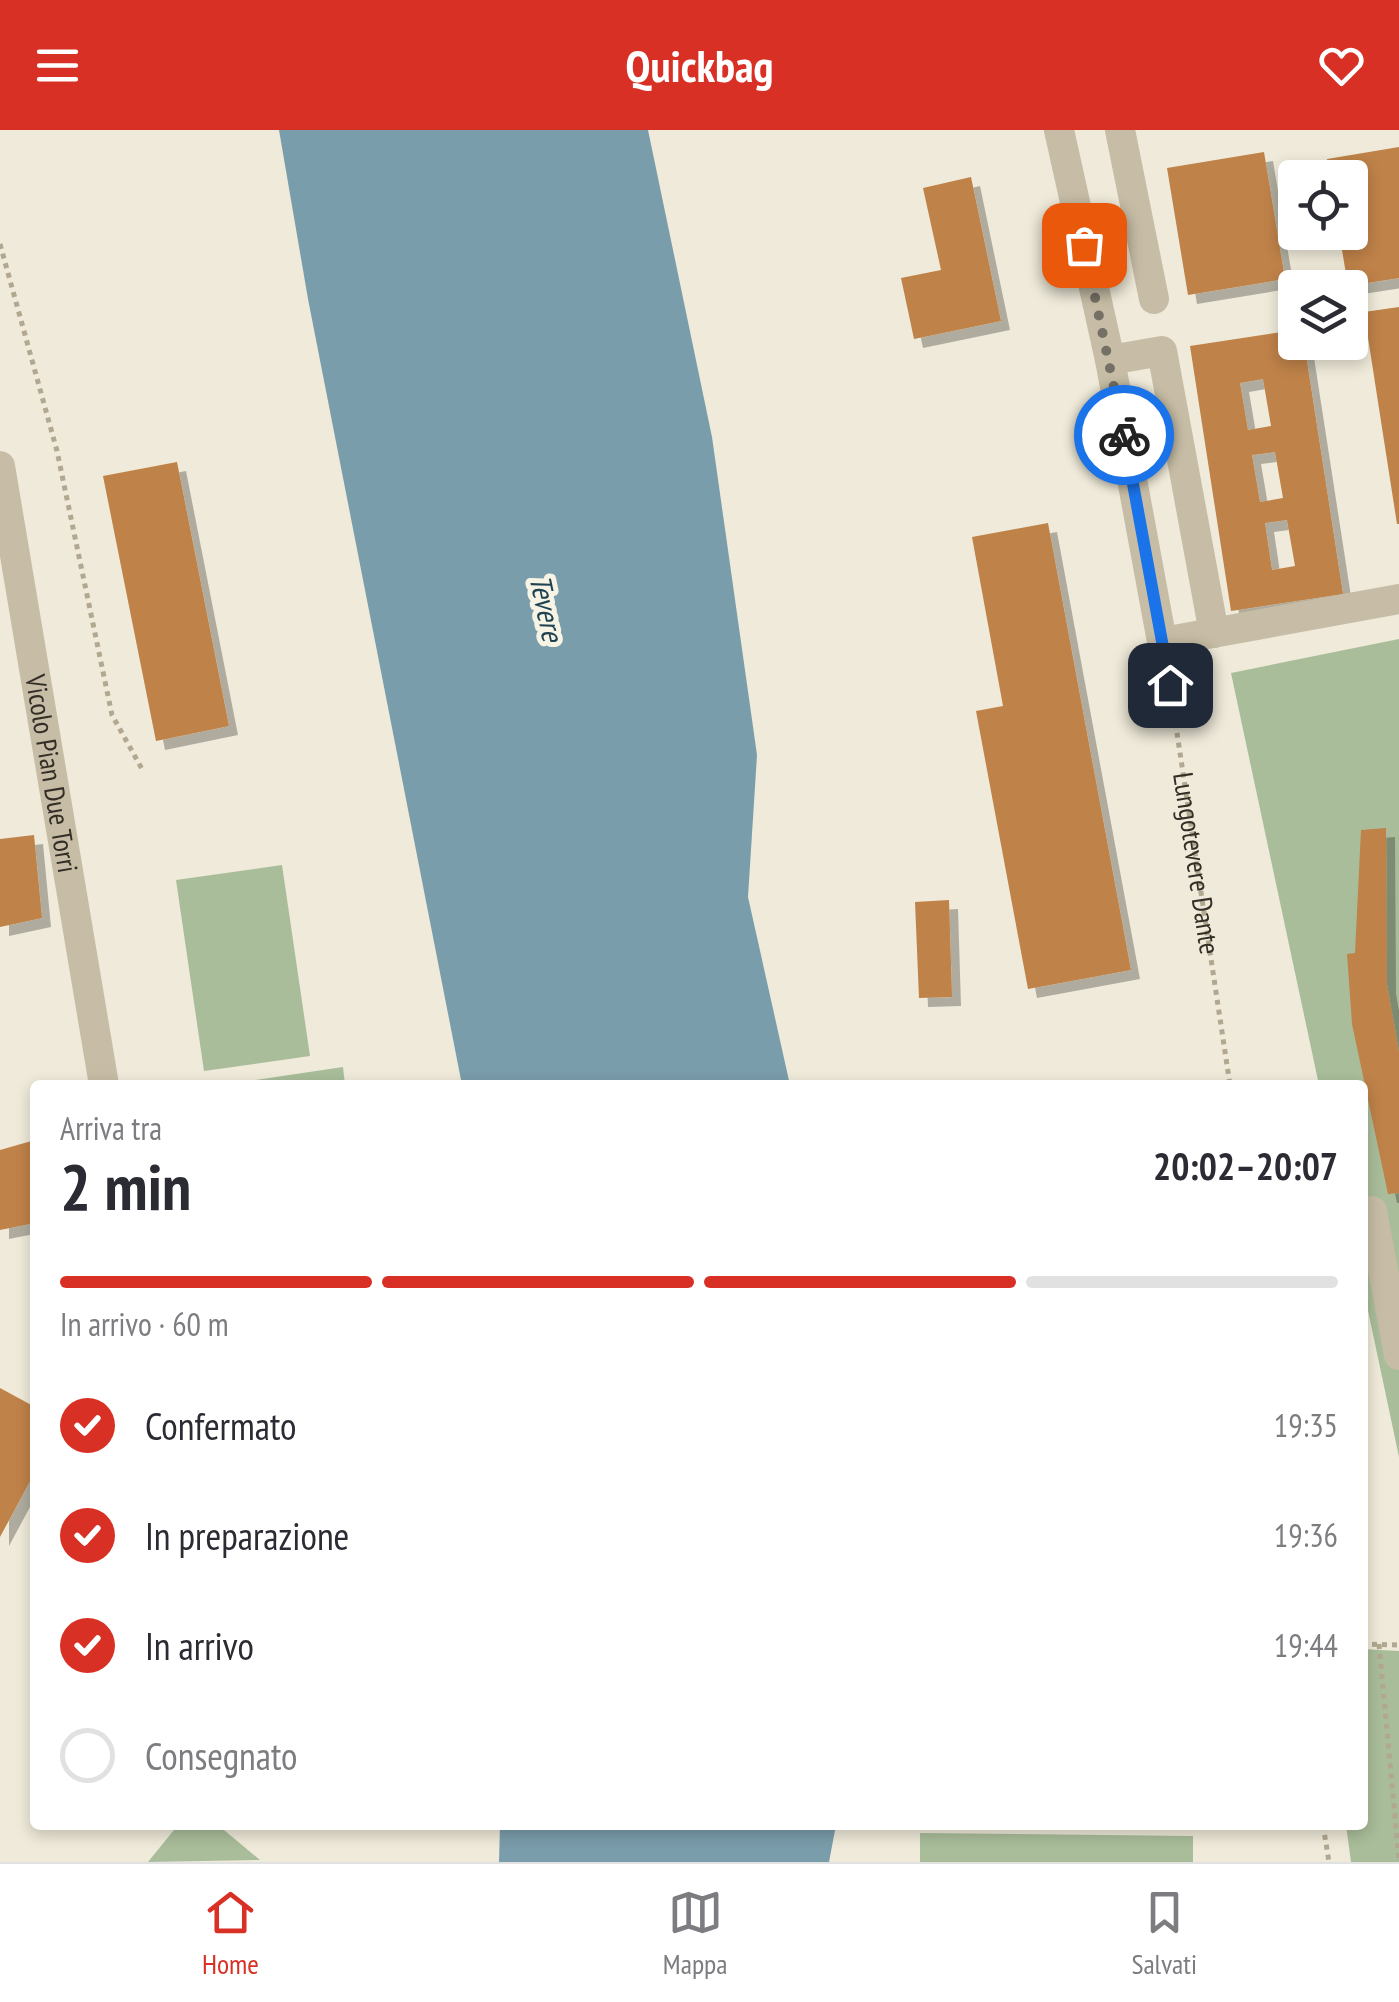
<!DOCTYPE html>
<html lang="it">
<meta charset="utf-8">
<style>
:root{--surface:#fff;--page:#f7f7f7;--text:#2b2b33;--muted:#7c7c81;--line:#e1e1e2;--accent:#d93025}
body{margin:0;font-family:"PT Sans Narrow",sans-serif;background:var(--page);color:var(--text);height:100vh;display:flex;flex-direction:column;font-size:38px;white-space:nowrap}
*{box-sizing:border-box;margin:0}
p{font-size:32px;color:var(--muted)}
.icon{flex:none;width:55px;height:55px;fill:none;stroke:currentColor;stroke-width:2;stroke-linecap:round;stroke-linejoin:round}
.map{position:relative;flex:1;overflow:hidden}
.panel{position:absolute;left:30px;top:950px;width:1338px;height:750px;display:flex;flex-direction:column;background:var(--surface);border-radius:10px;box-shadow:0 5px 15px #0003}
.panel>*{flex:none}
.controls{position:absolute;left:1278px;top:30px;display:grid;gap:20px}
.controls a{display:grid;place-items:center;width:90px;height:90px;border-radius:10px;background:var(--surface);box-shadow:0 5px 15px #0003;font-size:50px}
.pin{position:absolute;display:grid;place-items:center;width:85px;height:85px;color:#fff;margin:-42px;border-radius:20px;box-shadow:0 5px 15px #0006}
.courier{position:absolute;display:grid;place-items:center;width:100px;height:100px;margin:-50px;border:8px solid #1a73e8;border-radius:50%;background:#fff;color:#222;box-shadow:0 2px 12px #0007}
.overview em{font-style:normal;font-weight:700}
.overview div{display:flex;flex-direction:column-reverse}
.overview{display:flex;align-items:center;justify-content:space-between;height:170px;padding:0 30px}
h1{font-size:65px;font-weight:700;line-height:75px}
.bar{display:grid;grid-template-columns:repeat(4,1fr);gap:15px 10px;align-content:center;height:120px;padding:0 30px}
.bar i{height:12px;border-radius:8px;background:var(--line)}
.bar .active{background:var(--accent)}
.bar p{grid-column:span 4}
ol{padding:0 30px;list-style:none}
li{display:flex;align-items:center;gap:30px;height:110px}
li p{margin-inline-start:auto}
li .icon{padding:10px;border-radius:50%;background:var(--accent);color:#fff;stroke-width:4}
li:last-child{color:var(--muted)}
li i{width:55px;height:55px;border:5px solid var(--line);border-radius:50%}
header{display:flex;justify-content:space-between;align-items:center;height:130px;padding:0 30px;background:var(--accent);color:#fff;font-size:45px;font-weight:700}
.menu{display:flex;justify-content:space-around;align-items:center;height:140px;border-top:2px solid var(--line);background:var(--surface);font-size:28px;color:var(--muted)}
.menu a{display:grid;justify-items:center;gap:5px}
.menu .active{color:var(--accent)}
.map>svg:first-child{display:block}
.green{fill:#a9bd9a}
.water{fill:#7a9dab}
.building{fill:#bf8248;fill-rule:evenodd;filter:url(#shadow)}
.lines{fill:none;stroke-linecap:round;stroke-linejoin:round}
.path{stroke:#b2a790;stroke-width:5;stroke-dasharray:5 5;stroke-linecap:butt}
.minor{stroke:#c7bda6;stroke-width:30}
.done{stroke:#757065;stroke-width:10;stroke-dasharray:0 18}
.route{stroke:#1a73e8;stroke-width:12}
.labels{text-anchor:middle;stroke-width:10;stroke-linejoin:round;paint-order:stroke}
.street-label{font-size:28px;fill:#332e26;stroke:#f8f4e5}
.water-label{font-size:30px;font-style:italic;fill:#1f4252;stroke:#f8f4e5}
</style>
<header><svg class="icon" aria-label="menu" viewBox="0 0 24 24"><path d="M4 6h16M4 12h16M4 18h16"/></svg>Quickbag<svg class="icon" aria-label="heart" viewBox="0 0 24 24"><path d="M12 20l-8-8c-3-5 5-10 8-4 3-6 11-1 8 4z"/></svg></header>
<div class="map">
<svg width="1399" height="1732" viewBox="0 0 1399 1732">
<defs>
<filter id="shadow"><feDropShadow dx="9" dy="9" stdDeviation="0" flood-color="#0004"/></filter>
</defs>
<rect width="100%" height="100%" fill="#efead9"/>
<path class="green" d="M1399,509V1327L1363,1157L1362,955H1319L1231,543Z
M282,735L310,926L204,941L176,750Z
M343,937L345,955H223Z
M1363,1519L1399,1521V1732H1351L1346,1695H1362Z
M178,1695H218L260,1730L148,1732Z
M920,1703L1193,1706V1732H920Z"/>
<path class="water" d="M279,0H648L712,307L757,625L748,767L790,955H462L308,169Z
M500,1695H836L829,1732H499Z"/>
<path class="building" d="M1399,17V148L1348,156L1339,102H1350V48H1330L1327,29Z
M1264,22L1285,149L1188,165L1167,38Z
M971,47L1001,191L914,209L901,148L941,140L923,58Z
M1399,177V394H1397L1364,182Z
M1295,200V212H1304L1343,464L1231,481L1190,216ZM1263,249L1271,296L1248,300L1240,253ZM1275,322L1283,368L1260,372L1252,325ZM1287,390L1295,436L1272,440L1265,393Z
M177,332L229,596L156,611L103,346Z
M1048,393L1131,840L1028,859L976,581L1003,576L972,407Z
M1386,698L1387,855L1399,922V1063L1388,1064L1352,894L1347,824L1355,823L1361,700Z
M34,705L42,788L0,797V709Z
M949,770L952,867L919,868L915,772Z
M35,1010V1093L0,1100V1020Z
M0,1258L35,1277V1342L0,1407Z"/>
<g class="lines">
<g class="path">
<path d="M0,114L57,321L112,585L142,639"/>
<path id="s1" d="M1174,583L1230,955"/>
<path d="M1362,1514L1399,1515"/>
<path d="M1379,1514L1399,1730"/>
<path d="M1323,1695L1329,1732"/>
</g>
<g class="minor">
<path d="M1059,0L1110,230L1170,555"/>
<path d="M1120,0L1154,169"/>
<path d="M1110,230L1162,221L1214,503"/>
<path id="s2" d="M0,336L104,955"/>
<path d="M1163,512L1399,469"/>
<path d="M1372,1081L1399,1225"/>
</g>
</g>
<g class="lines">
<path class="done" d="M1084,115L1124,305"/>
<path class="route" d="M1124,305L1170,555"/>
</g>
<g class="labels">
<g class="street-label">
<text dy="10" stroke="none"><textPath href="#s2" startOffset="312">Vicolo Pian Due Torri</textPath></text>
<text dy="10" stroke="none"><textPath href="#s1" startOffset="152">Lungotevere Dante</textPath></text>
</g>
<g class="water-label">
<text transform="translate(546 478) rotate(78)" y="10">Tevere</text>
</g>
</g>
</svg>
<div class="controls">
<a><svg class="icon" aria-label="locate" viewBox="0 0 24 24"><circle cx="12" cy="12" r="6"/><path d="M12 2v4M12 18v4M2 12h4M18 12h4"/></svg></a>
<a><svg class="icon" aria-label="layers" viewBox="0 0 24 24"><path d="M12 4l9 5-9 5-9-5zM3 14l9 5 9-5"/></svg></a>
</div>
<div class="pin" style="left:1084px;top:115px;background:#ea580c"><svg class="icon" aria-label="bag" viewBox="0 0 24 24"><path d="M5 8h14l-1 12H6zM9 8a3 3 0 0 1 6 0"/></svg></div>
<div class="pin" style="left:1170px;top:555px;background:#1f2937"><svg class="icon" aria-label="home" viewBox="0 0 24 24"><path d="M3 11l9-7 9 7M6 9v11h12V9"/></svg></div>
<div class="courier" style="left:1124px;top:305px"><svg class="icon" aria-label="bike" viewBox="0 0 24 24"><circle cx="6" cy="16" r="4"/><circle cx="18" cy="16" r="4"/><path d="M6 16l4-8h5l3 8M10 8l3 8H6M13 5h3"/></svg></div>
<section class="panel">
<div class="overview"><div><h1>2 min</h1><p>Arriva tra</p></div><em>20:02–20:07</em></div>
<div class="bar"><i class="active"></i><i class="active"></i><i class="active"></i><i></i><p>In arrivo · 60 m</p></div>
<ol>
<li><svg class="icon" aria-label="check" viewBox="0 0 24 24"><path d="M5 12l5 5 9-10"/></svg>Confermato<p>19:35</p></li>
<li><svg class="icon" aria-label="check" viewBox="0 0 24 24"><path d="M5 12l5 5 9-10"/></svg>In preparazione<p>19:36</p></li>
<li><svg class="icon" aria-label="check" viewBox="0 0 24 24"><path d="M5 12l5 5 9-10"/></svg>In arrivo<p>19:44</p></li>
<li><i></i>Consegnato</li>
</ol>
</section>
</div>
<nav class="menu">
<a class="active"><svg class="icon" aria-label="home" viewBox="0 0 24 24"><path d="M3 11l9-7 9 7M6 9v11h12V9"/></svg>Home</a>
<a><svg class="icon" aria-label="map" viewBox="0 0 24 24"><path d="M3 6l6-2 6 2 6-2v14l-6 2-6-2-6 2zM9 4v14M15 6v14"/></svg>Mappa</a>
<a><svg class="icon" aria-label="saved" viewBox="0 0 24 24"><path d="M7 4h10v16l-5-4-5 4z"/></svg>Salvati</a>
</nav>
